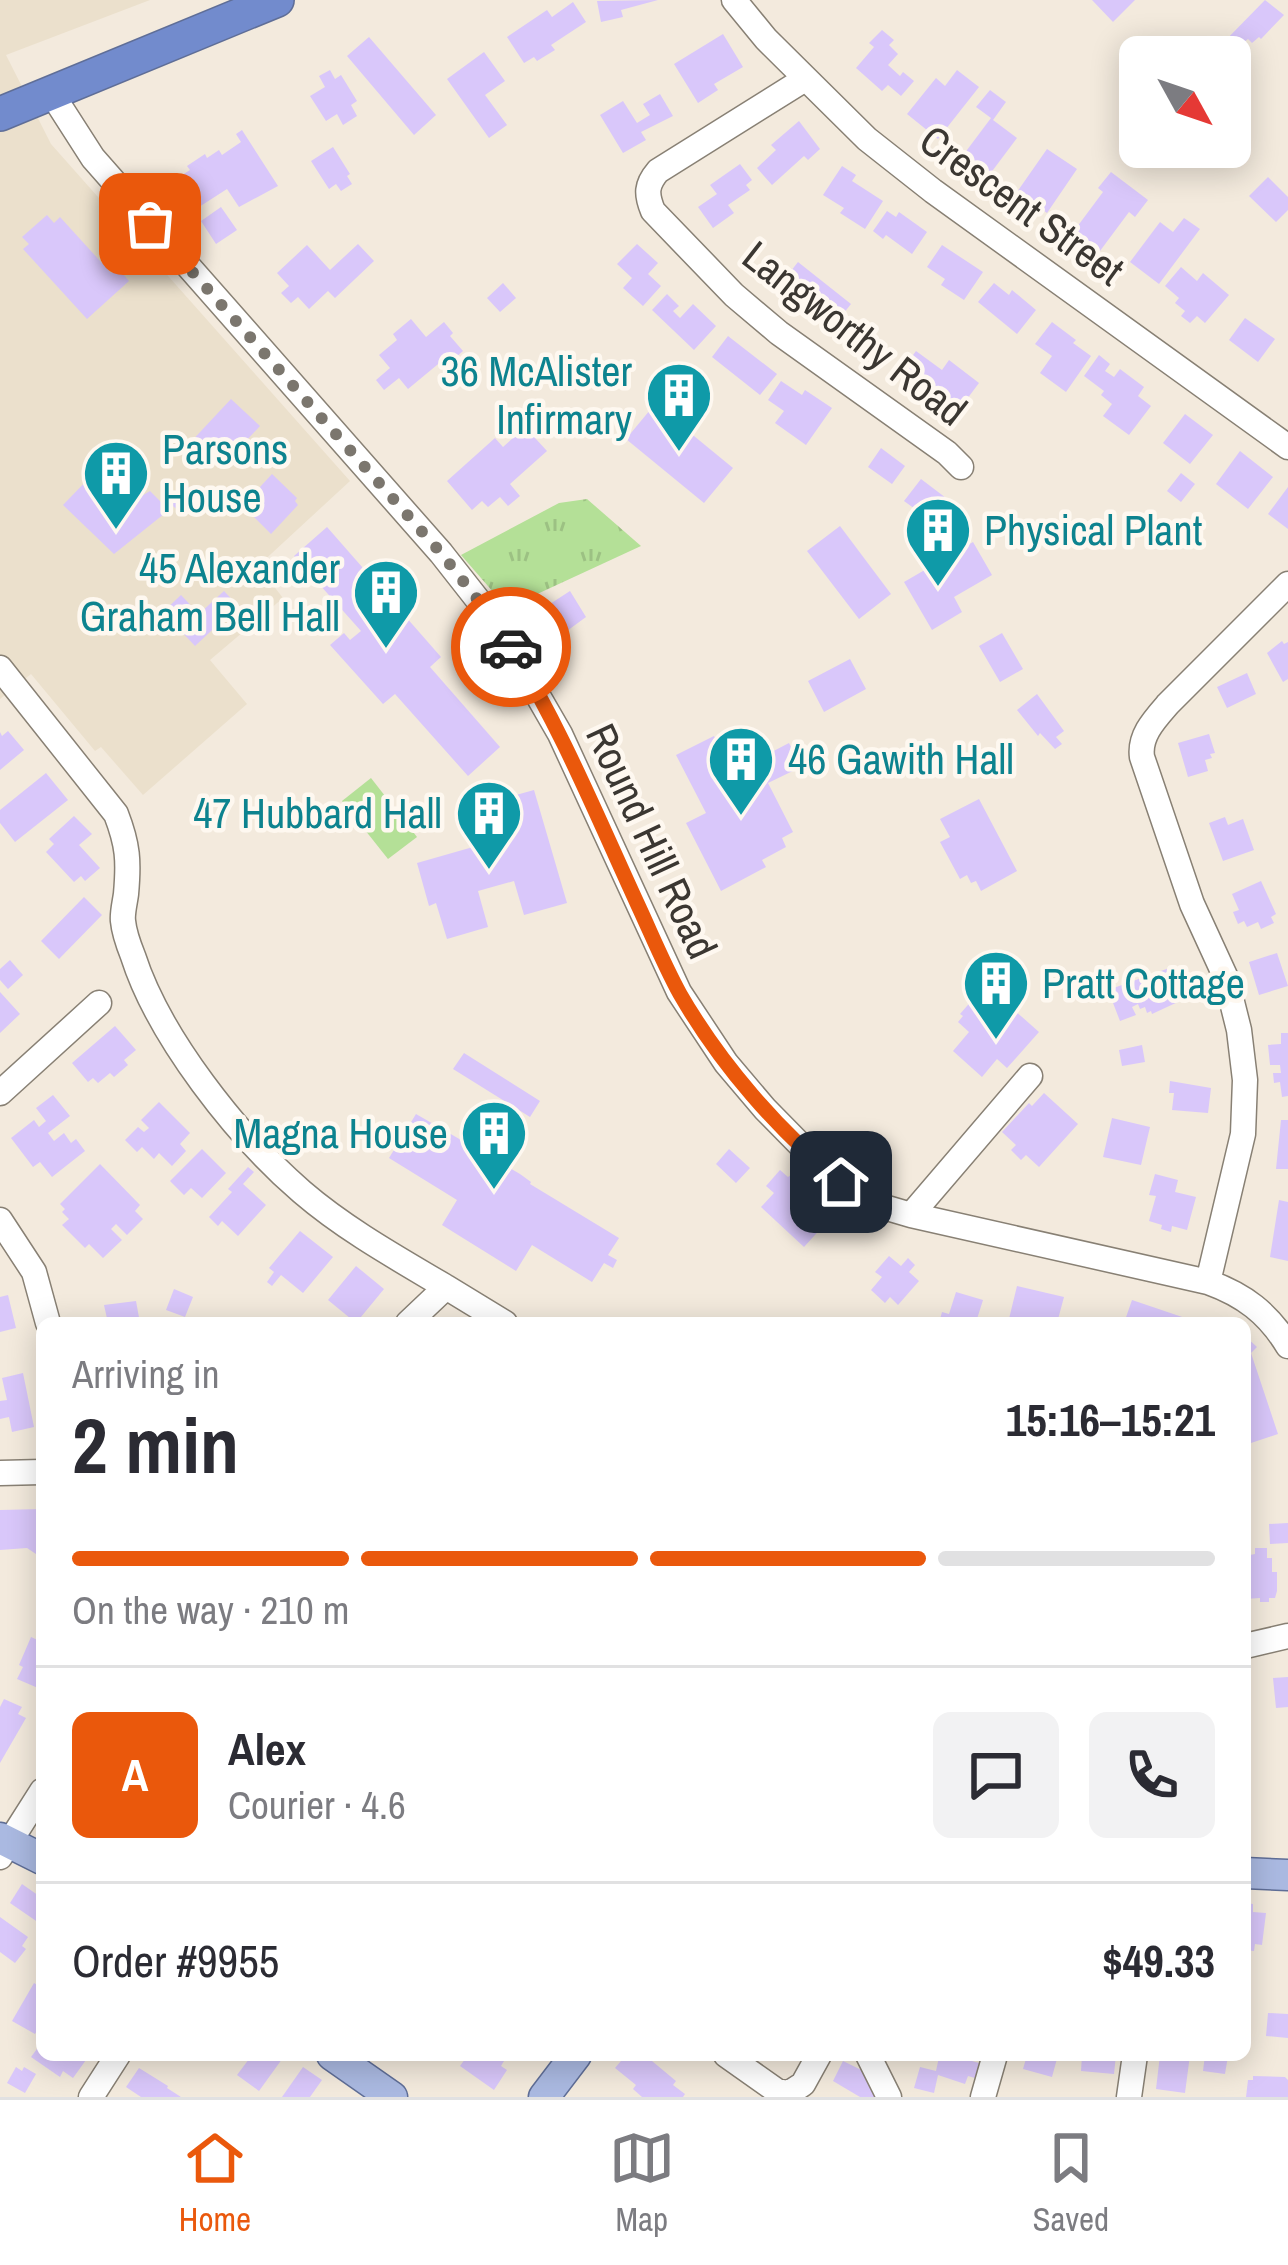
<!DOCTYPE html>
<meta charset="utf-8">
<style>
:root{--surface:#fff;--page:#f2f2f3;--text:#2b2b33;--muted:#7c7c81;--line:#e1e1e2;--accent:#ea580c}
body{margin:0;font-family:"Archivo Narrow",sans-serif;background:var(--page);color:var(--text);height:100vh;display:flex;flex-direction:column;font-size:45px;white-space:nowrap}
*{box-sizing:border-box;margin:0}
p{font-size:39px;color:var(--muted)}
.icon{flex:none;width:66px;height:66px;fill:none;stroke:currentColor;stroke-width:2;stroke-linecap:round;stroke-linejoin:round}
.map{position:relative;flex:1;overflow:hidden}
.drawer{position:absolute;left:36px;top:1317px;width:1215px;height:744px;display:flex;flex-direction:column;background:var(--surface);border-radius:18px;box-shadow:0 6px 30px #0003}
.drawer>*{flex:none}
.needle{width:78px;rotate:130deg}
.buttons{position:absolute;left:1119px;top:36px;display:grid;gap:24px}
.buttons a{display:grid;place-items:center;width:132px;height:132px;border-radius:18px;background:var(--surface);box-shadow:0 6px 30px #0003;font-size:60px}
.pin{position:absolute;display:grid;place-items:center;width:102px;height:102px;color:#fff;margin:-51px;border-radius:24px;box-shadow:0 6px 18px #0006}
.courier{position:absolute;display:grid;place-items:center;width:120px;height:120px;margin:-60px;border:9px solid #ea580c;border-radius:50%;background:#fff;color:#222;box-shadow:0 3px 15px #0007}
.headline em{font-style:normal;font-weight:700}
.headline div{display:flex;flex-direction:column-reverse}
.headline{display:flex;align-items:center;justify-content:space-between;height:204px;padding:0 36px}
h1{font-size:78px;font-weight:700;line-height:90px}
.bar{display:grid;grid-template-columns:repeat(4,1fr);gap:18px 12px;align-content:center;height:144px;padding:0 36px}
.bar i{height:15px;border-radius:9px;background:var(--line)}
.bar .active{background:var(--accent)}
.bar p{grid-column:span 4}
.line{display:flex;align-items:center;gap:30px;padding:0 36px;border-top:3px solid var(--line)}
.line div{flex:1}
.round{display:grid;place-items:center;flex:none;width:126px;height:126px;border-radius:18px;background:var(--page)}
.dock{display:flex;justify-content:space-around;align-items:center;height:168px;border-top:3px solid var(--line);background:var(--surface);font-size:33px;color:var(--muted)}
.dock a{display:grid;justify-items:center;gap:6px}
.dock .active{color:var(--accent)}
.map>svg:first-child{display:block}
.education{fill:#ebe0cc}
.grass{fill:#b4e097}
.park{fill:url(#park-tufts)}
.building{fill:#d9c7fa}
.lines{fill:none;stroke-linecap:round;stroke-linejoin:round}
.minor-casing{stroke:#888074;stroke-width:27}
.major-casing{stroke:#5f6e97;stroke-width:33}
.highway-casing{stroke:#5f6e97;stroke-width:36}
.minor{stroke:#fff;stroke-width:24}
.major{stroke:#aab9e1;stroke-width:30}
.highway{stroke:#728bcd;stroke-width:33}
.done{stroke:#7b766e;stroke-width:12;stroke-dasharray:0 21.6}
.route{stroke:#ea580c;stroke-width:15}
.labels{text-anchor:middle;stroke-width:9;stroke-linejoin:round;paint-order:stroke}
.street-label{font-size:42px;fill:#3b3732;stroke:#fef8f0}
.culture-label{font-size:42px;fill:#0d838f;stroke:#fef8f0;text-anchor:end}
</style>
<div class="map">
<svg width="1288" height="2097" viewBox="0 0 1288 2097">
<defs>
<pattern id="park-tufts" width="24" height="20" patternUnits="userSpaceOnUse" patternTransform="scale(3)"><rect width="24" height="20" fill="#b4e097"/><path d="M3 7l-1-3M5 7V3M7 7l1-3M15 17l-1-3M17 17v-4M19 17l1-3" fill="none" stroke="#9cc183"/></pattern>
</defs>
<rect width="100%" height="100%" fill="#f3eadd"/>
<path class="education" d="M0,0H150L6,55L51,144L350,481L258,566L283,598L210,660L247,704L143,795L101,747L95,751L31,674L0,699Z"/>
<path class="grass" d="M371,778L417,837L388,859L342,801Z"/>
<path class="park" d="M587,499L641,546L507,608L461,555L559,503Z"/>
<path class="building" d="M658,0L621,10L623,17L601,22L597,1Z
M1092,0H1135L1113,22Z
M1265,0L1284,15L1261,39L1259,37L1252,43L1248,39L1243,43L1248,48L1236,60L1221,45Z
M573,2L586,22L551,45L555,50L537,61L534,57L524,63L507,37L547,10L552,17Z
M882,30L894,40L889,45L898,54L888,65L900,76L903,72L914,81L901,96L888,85L882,91L856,68L874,47L869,43Z
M723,34L743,67L714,84L718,90L698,103L674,64Z
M369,37L436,115L414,135L347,56Z
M484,52L505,81L485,95L507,125L489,138L447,79Z
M330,70L335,79L341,75L357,101L351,105L357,116L343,125L337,114L326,121L310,96L325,87L319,76Z
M957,70L979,87L938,139L907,114L936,78L945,86Z
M990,90L1006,102L993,120L1017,138L987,178L961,158L991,118L976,107Z
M660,94L673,116L641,132L646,140L623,153L600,115L623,101L637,123L650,115L643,104Z
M799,121L820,149L808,160L804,156L772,185L757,168L776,150L771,145Z
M242,130L278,186L239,207L227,189L199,207L179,177L190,170L187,166L205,154L207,158L219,150L222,155L241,142L236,134Z
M333,147L350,174L347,176L352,184L341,191L336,184L329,189L311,161Z
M1047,149L1077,169L1047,213L1037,206L1034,212L1022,203L1025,198L1017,192Z
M740,164L752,180L746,185L750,190L728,205L734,213L713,228L698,207L717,194L710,185Z
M842,166L856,175L852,181L883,201L865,229L840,213L844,208L823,195Z
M1111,172L1148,200L1135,217L1129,212L1097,255L1071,235L1103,192L1098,188Z
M1268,177L1288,197V210L1276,222L1249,196Z
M221,207L237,230L216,244L201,221Z
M887,211L896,217L899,212L927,232L912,254L886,235L883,239L873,231Z
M47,215L54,223L60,217L111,273L117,267L129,281L87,319L23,249L29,244L22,237Z
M1184,218L1200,229L1159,284L1130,262L1160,222L1173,232Z
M358,244L374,261L335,298L328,291L309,309L298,297L291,303L281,293L289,286L277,273L307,245L330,270Z
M637,244L658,263L648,274L661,286L643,306L623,288L632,278L617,264Z
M942,245L983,272L964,300L941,285L945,279L927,267Z
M798,262L851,304L839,319L821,305L816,312L791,292L798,285L787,276Z
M1181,267L1197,281L1203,273L1229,295L1205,323L1197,316L1190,323L1181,316L1185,311L1175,303L1179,298L1165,286Z
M503,283L516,298L500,312L487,298Z
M994,283L1009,295L1012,290L1036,310L1017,334L978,302Z
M667,294L679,306L673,311L680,318L693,304L716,326L694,350L652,310Z
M1245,318L1275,339L1258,362L1229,340Z
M411,319L426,337L444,322L453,333L450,336L463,351L447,365L443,360L408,389L399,378L384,390L376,380L390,368L379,355L397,340L393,334Z
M1052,322L1076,340L1073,343L1091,356L1066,392L1040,373L1052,356L1035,344Z
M728,336L777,374L760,395L712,357Z
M916,351L942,370L949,360L979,383L958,411L941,398L938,402L900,373Z
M1099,355L1110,364L1105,371L1114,377L1120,369L1144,387L1138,396L1151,406L1129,435L1103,416L1112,404L1101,395L1104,391L1084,376Z
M781,381L802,395L805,390L832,408L806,445L775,423L784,411L768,400Z
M231,399L260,426L230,458L224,452L210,467L187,446Z
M655,404L733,468L704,503L626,439Z
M1185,414L1213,435L1190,464L1163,443Z
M525,427L547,451L510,484L520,496L508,506L500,497L488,507L482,501L472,510L447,481L495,438L503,447Z
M881,448L905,466L892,484L868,467Z
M1240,451L1273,477L1248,509L1216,484Z
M1181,473L1195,484L1181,502L1167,491Z
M272,474L297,498L295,501L298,505L271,534L251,514L257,507L249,499Z
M91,476L122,507L132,497L135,500L150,491L169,510L114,554L63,505Z
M921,479L950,501L933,522L904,501Z
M187,485L203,503L194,512L187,506L179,511L168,502Z
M1288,487V529L1268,514Z
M840,526L891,594L859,619L807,551Z
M327,527L441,657L430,667L500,747L468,776L395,694L383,704L330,645L344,633L350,640L361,631L294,556Z
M973,542L992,575L954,597L962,612L932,630L904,582Z
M224,591L238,606L195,646L163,612L181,595L199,614Z
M570,591L586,617L556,639L550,629L544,633L533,615Z
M1002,633L1023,669L1000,682L979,646Z
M1282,641L1284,644L1288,642V679L1283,682L1267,653Z
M850,659L866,689L824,712L808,681Z
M1247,673L1256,694L1227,708L1217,687Z
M1037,694L1064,731L1056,737L1062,744L1055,749L1040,733L1038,736L1017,710Z
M8,731L24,750L0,770V732L2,736Z
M1209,734L1215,753L1210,754L1212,758L1205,760L1208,771L1188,777L1178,743Z
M714,736L733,772L789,743L801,767L768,783L793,832L782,838L786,847L762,860L766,867L721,891L686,823L706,813L676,755Z
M46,773L68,800L15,842L0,823V810Z
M534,790L567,903L524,915L514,881L478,891L488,927L447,939L436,903L429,906L417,863L501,839L491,802Z
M979,799L1017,871L981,891L976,881L971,883L967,875L960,879L940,842L950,837L940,819Z
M74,816L92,834L79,845L100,868L85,881L81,876L74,882L46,852L54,844L49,839Z
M1225,817L1228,825L1243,819L1254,850L1223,861L1209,823Z
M1261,881L1276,914L1271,917L1274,923L1261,929L1258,922L1247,927L1244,921L1238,924L1233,912L1239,910L1232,894Z
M84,897L102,915L59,959L41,941Z
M1277,953L1288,986L1259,995L1249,962Z
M10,960L23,975L8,989L0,980V969Z
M1172,967L1183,997L1179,998L1180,1001L1152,1014L1151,1011L1147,1013L1145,1007L1140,1009L1138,1004L1132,1007L1136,1015L1120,1021L1108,990Z
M981,990L991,998L988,1001L996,1009L1004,1001L1039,1032L1007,1068L997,1059L982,1077L953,1051L969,1032L958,1022L963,1016L960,1014Z
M0,992L20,1014L0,1033Z
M115,1026L136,1050L124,1060L128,1065L114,1077L110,1073L98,1083L93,1078L88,1082L72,1063Z
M1281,1033H1288V1096L1282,1097L1280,1082L1274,1083L1273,1073H1281L1280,1065H1270L1268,1045L1281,1044Z
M1142,1045L1145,1062L1122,1066L1119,1050Z
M464,1053L540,1101L530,1117L453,1069Z
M1170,1081L1211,1088L1208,1113L1172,1110L1174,1093H1169Z
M1044,1093L1078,1124L1039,1167L1026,1155L1021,1160L1011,1150L1016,1145L1002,1132L1029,1103L1032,1106Z
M53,1095L70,1116L48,1133L54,1141L64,1133L71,1143L76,1139L85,1151L52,1177L40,1162L33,1167L11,1138L34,1120L39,1127L46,1121L36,1108Z
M159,1102L190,1133L180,1144L186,1151L172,1166L159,1153L154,1159L142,1147L137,1152L125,1140L138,1127L144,1132L149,1128L141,1120Z
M416,1114L520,1174L531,1182L530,1184L619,1238L608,1255L617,1260L613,1268L604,1263L592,1282L532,1245L516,1271L442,1225L457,1200L389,1158Z
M1112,1118L1150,1127L1141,1165L1103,1157Z
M1281,1120H1288V1169H1276Z
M202,1149L226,1173L202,1198L191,1188L184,1195L170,1181Z
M729,1149L750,1168L736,1183L716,1164Z
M100,1164L140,1205L135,1211L143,1219L127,1235L116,1224L111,1229L122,1240L103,1258L89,1244L85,1248L62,1225L69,1219L62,1212L65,1209L60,1204Z
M248,1167L254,1172L243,1184L266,1205L238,1236L222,1221L218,1226L209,1217L232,1192L228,1189Z
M780,1170L788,1177L792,1174L835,1213L804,1247L761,1207L774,1193L766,1186Z
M1155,1174L1178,1180L1175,1192L1196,1197L1187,1230L1172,1226L1171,1232L1161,1229L1162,1225L1149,1221L1156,1196L1149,1195Z
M1279,1200L1288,1202V1261L1270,1257Z
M300,1231L333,1257L303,1293L281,1275L272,1286L267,1282L274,1272L269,1268Z
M889,1256L901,1266L908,1258L915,1265L909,1272L919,1281L898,1305L890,1297L885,1303L871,1290L882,1277L875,1272Z
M356,1266L384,1289L356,1323L328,1300Z
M1017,1286L1064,1297L1057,1323H1008Z
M174,1289L193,1297L185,1317L166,1310Z
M956,1292L983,1300L977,1319L986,1323H939L942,1312L949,1314Z
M8,1295L16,1328L0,1332V1297Z
M1132,1300L1197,1322V1323H1124Z
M136,1301L140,1323H108L104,1305Z
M1245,1336L1257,1347L1251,1353L1278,1434L1248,1444L1245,1435Z
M23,1373L34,1427L12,1432L9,1417L0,1419V1401L7,1400L2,1378Z
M42,1509V1558L27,1548L0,1550V1510Z
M1288,1523V1543L1270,1544L1269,1524Z
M1255,1548H1267V1558H1272V1572H1277V1591L1275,1598H1269V1602H1260V1598L1245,1599V1563H1250V1555L1255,1554Z
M31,1637L42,1642V1680L38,1688L17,1679L23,1667L19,1665Z
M1288,1677V1707L1276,1708L1273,1678Z
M4,1699L22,1707L18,1714L26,1718L0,1763V1707Z
M22,1884L42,1898V1925L10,1903Z
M1245,1903L1253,1904V1912L1266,1913L1262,1945L1255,1944L1254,1951L1245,1950Z
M0,1917L28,1937L22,1946L26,1949L15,1963L0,1952Z
M34,1983L42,1988V2022L35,2034L12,2021Z
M1268,2013L1288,2014V2038L1266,2036Z
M42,2042V2055H79L86,2060L73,2078L63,2071L60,2077L31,2057Z
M252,2055H285L259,2091L237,2075Z
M468,2055H495L504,2061L501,2066L507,2070L494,2090L460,2066Z
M626,2055H638L643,2059L646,2056L676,2081L673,2085L685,2094L683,2097H642L633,2089L636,2085L615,2068Z
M944,2055H973L972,2061L979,2063L975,2078L968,2076L965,2084L938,2075L934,2093L914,2088L920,2067L936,2071L939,2057L943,2058Z
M1027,2055H1058L1052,2077L1023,2069Z
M1082,2055H1116L1114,2074L1081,2071Z
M1160,2055H1190L1185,2093L1156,2089Z
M1205,2055L1228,2056L1225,2074L1203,2071Z
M843,2061L896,2087L891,2097H860L833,2081Z
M16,2067L22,2071L24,2067L36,2074L25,2093L7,2083Z
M303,2067L322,2080L310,2097H282Z
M139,2068L168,2086L167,2088L181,2097H141L126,2087Z
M1253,2076L1285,2077L1288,2080V2097H1246L1248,2080H1253Z"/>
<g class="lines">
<defs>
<path id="minor" d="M734,0L766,39L867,139L933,191L1288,447
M805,79L658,171C646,185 646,194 653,211L734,295L779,333L947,453L961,467
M50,91L93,158L441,553L496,623L560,734L679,992L726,1063L765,1109L823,1168L877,1205L911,1215L1208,1282C1244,1295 1268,1313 1288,1346
M0,668L116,814C128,845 129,861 126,894C125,902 122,913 123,921C124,932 129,946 133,956C159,1037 237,1136 302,1192C345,1229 397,1258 446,1287
M0,1093L99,1003
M911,1215L1030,1076
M0,1220L34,1272L48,1323
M1208,1282L1243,1134L1245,1080L1239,1030L1226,978L1192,904L1142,757C1139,736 1154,720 1168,704L1288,584
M408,1323L446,1287L505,1323
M0,1473L42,1472
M1245,1646L1288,1636
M0,1857L42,1791
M726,2055L777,2091L789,2093L803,2084L819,2055
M868,2055L889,2097
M91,2097L118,2055
M983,2097L995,2055
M1129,2097L1135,2055"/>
<path id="major" d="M0,1838L42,1859
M1245,1873L1288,1875
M332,2055L392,2097
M544,2097L576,2055"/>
<path id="highway" d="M0,114L277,0"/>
</defs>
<use href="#minor" class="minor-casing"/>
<use href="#major" class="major-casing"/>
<use href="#highway" class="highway-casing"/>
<use href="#minor" class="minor"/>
<use href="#major" class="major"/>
<use href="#highway" class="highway"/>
</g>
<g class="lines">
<path class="done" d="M150,224L441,553L496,623L511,647"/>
<path class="route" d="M511,647C561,728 597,816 637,903C651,933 664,965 680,994C721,1065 778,1130 841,1182"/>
</g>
<defs>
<symbol id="building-pin" viewBox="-11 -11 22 30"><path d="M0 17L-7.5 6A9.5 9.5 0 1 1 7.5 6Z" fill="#0f9aa8" stroke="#fef8f0"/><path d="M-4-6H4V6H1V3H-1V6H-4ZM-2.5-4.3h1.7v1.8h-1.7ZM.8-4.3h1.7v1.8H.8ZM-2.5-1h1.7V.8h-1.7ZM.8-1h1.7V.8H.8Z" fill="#fff"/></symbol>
</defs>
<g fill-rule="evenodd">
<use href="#building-pin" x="641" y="357" width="76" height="104"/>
<use href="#building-pin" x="78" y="435" width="76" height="104"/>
<use href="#building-pin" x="900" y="492" width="76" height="104"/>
<use href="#building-pin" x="348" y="554" width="76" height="104"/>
<use href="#building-pin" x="703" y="721" width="76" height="104"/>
<use href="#building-pin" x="451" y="775" width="76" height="104"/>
<use href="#building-pin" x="958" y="945" width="76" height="104"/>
<use href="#building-pin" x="456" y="1095" width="76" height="104"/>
</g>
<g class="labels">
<g class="street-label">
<text transform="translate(1022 205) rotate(36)" y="15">Crescent Street</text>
<text transform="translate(855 333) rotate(38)" y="15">Langworthy Road</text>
<text transform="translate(652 841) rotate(65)" y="15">Round Hill Road</text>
</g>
<g class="culture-label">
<text x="632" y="386">36 McAlister<tspan x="632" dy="48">Infirmary</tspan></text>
<text x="162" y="464" text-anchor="start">Parsons<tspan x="162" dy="48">House</tspan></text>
<text x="984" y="545" text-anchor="start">Physical Plant</text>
<text x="340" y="583">45 Alexander<tspan x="340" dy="48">Graham Bell Hall</tspan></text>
<text x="788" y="774" text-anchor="start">46 Gawith Hall</text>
<text x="442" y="828">47 Hubbard Hall</text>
<text x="1042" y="998" text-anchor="start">Pratt Cottage</text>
<text x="448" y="1148">Magna House</text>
</g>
</g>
</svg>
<div class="buttons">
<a><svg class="needle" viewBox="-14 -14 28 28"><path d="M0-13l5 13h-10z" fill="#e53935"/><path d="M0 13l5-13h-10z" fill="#7c7c81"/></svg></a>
</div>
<div class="pin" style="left:150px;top:224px;background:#ea580c"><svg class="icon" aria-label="bag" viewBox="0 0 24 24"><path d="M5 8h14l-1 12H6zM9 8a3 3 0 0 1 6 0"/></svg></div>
<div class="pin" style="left:841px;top:1182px;background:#1f2937"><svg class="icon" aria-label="home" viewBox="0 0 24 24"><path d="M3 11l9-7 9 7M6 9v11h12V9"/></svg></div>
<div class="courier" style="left:511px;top:647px"><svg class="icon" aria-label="car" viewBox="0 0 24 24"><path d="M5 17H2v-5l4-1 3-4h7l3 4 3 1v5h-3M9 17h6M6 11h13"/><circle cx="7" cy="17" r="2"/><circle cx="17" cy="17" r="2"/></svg></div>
<section class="drawer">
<div class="headline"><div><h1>2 min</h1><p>Arriving in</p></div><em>15:16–15:21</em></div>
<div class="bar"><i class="active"></i><i class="active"></i><i class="active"></i><i></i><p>On the way · 210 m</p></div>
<div class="line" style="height:216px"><b class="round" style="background:var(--accent);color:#fff">A</b><div><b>Alex</b><p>Courier · 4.6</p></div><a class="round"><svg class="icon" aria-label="chat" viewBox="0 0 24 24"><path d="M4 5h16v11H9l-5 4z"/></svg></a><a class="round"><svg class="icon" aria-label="phone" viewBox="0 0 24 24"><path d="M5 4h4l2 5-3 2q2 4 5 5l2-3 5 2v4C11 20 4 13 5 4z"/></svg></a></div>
<div class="line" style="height:156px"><div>Order #9955</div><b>$49.33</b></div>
</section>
</div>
<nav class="dock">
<a class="active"><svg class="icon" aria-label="home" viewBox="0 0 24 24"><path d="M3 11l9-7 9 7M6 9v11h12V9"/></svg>Home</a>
<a><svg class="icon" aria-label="map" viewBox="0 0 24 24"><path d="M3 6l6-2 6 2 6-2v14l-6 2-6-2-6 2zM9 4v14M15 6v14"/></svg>Map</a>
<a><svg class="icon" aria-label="saved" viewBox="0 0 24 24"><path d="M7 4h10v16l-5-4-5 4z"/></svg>Saved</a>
</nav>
